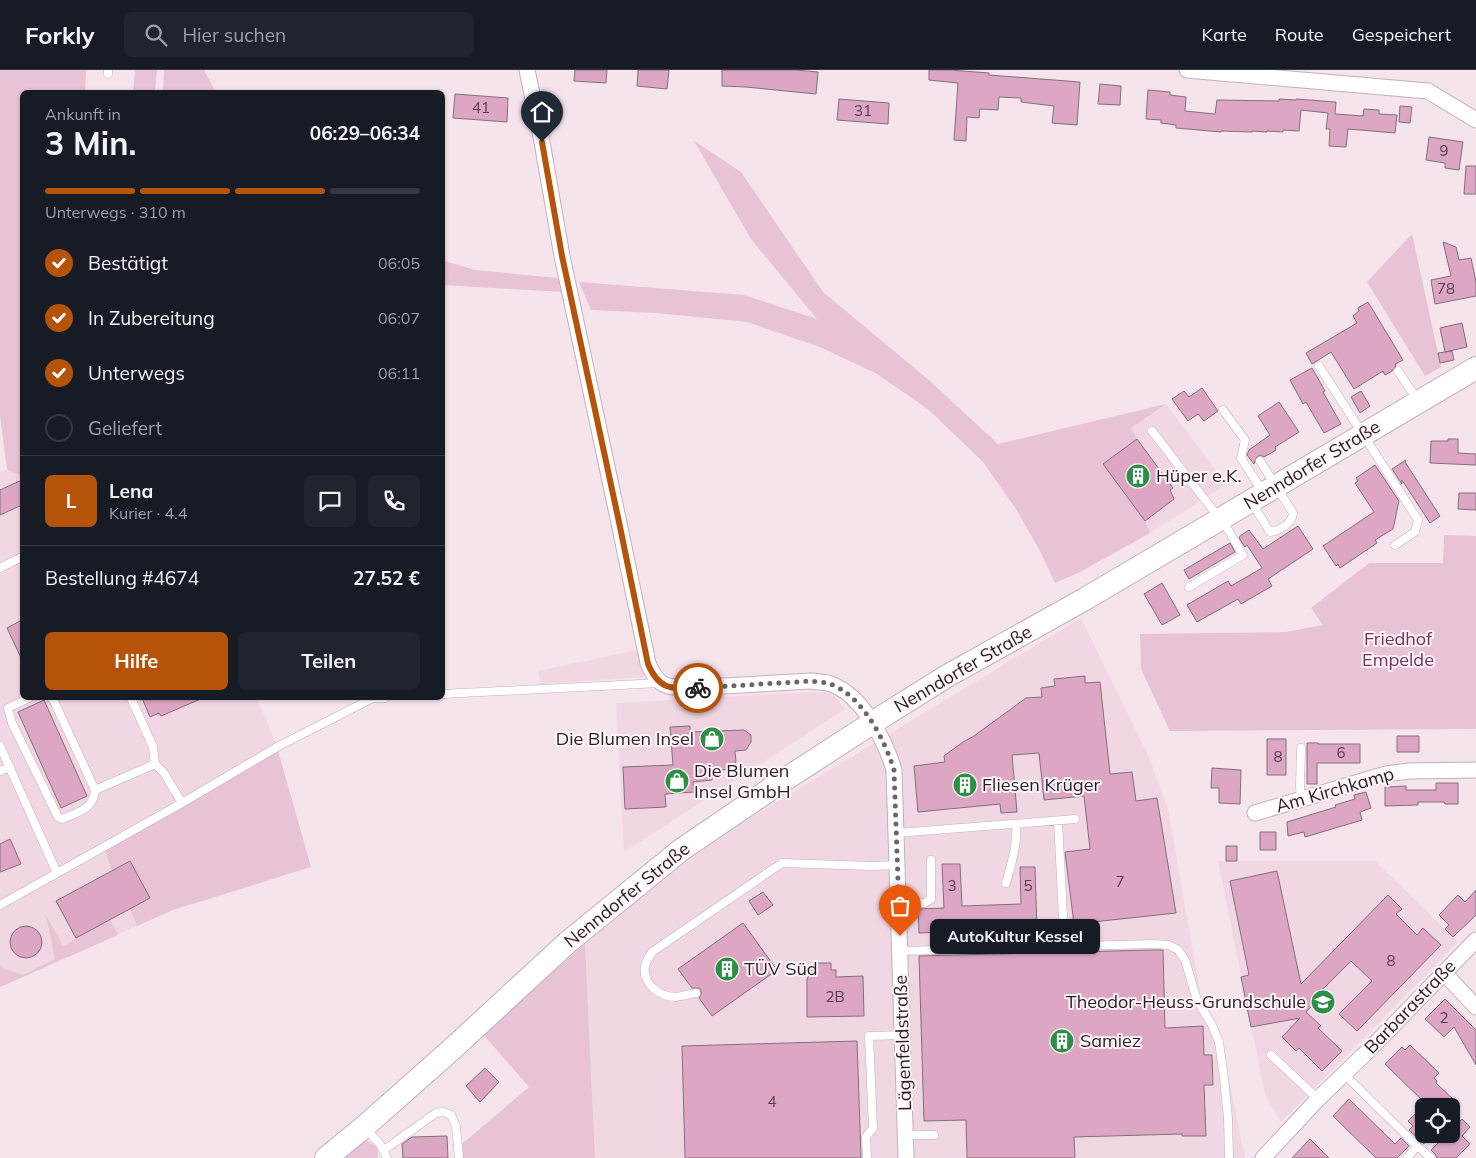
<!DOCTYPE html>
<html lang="de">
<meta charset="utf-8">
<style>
:root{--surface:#171b24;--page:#20242c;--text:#f1f3f6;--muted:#9ea1a6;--line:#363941;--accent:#b45309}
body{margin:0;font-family:Mulish,sans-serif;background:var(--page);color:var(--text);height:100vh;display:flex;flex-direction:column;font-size:19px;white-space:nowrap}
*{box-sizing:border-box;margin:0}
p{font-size:16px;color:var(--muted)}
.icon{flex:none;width:28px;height:28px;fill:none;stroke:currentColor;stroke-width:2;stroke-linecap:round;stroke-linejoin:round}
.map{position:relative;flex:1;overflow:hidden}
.sheet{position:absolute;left:20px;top:20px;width:425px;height:610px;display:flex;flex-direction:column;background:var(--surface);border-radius:8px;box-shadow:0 1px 4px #0004}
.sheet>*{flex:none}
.tools{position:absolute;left:1415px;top:1028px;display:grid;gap:10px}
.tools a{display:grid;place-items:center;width:45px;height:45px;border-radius:8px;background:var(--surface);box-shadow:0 1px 4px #0004;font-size:25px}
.pin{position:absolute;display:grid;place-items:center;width:42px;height:42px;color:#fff;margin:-51px -21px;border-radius:50% 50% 50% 0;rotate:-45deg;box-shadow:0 0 5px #0007}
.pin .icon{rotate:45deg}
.courier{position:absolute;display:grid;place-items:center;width:50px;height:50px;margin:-25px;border:4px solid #b45309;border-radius:50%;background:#fff;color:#222;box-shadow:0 1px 6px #0007}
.bubble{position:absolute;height:35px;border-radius:8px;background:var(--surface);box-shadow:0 1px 4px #0004;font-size:16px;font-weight:700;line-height:35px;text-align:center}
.headline em{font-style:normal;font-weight:700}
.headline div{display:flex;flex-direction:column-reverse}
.headline{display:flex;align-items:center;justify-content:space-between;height:85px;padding:0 25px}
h1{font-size:32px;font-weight:700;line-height:38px}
.bar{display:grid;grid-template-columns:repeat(4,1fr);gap:8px 5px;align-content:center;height:60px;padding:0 25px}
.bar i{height:6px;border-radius:4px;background:var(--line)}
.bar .selected{background:var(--accent)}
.bar p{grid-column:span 4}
.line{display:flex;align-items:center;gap:12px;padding:0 25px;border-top:1px solid var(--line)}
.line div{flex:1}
.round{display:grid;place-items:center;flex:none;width:52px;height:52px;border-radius:8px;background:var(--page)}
ol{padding:0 25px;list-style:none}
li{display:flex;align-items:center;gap:15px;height:55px}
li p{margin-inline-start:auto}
li .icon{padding:5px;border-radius:50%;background:var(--accent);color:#fff;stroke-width:4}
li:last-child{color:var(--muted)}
li i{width:28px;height:28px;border:2px solid var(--line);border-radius:50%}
.primary-button{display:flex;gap:10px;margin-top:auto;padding:10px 25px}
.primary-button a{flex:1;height:58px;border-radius:8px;background:var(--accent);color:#fff;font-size:20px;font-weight:700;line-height:58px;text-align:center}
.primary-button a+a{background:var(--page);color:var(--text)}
header{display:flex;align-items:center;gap:30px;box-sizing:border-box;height:70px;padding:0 25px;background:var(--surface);border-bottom:1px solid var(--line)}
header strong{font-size:24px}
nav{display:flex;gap:28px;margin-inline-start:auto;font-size:18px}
.search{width:350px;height:45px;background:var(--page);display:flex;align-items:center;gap:12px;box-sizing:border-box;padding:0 18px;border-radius:8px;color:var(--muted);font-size:19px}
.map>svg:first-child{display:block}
.built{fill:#f1d7e4}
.green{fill:#e7c3d5}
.building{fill:#dda7c4;stroke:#807079}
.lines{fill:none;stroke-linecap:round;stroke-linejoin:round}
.lane-casing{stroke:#c2b1ba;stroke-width:9}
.street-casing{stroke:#c2b1ba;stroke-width:17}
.secondary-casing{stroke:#c2b1ba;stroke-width:24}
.lane{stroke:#fff;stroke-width:8}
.street{stroke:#fff;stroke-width:15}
.secondary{stroke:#fff;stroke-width:22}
.done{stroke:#6e6368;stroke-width:5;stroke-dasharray:0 9}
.route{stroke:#b45309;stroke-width:6}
.labels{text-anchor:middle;stroke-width:4;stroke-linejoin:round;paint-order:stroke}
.number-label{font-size:15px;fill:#53404a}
.street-label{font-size:18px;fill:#251e21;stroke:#fff4f9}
.poi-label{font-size:18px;fill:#251e21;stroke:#fff4f9;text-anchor:start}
.park-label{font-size:18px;fill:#733259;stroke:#fff4f9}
</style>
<header>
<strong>Forkly</strong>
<div class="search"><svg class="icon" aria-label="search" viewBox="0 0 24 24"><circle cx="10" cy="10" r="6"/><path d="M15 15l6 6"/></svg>Hier suchen</div>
<nav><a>Karte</a><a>Route</a><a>Gespeichert</a></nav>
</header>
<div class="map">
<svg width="1476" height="1088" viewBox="0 0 1476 1088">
<rect width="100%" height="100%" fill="#f6e4ed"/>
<path class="built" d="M0,325L22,328V628H257L277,677L167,842L0,917V402L7,399L0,345Z
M1166,334L1222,408L1224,416L1150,463L1145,451L1103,394L1137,369L1130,358Z
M1081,548L1149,687L1168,739L1202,933L1219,959L1245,1088H595L585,874L648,818L750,748Z
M637,580L644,607L541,614L538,601Z
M810,622H825L834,626L845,639L624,782L616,633Z
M1218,791H1375L1458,872L1281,1052L1265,1025Z"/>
<path class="green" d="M0,0H86L85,22H22V406L7,399L0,344Z
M135,0H157L155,22H133Z
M164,0H204L216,22H163Z
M694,71L741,102L823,222L930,311L998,374L1166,334L1131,358L1137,369L1103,394L1145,451L1150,463L1080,502L1055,513L1040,481L1016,439L983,392L929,340L877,304L820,277L747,252L656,243L591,240L579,212L744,225L817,249L751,169Z
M1412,164L1441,297L1425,306L1367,212Z
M442,190L475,200L558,208L563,222L443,215Z
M1444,465L1476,466V659L1170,661L1141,599L1140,564L1286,562L1323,555L1311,538L1369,493H1443Z
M277,677L311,797L173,840L137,856L130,839L150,828L130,791L112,801L104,777Z
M46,845L63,876L110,850L118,865L0,917V894L4,899L23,905L55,889Z
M585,874L595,1088H463L462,1074L529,1017L482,963Z
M366,1070L377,1077L378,1086L377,1088H344Z"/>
<path class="building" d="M575,0H607L606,13L574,11Z
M638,0H669L667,19L637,16Z
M722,0H796L818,2L816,24L746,17L722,16Z
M929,0H950L989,3V5L1080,12L1077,55L1052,53L1054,36L1021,32V28L999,27L998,40L980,39L979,48L967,47L966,71L954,70L958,13L929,10Z
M1100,14L1121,16L1120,35L1098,34Z
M1148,20L1170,22V25L1186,27L1185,41L1215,44L1217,30L1279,31V29L1296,30V29L1336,32L1335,44L1363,46L1364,39L1379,40V44L1397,45L1395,63L1348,59L1346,77L1329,76L1330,59H1326L1328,43L1301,40L1299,61L1283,60V62L1267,61V62L1252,61V62L1221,61V62L1176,58V55L1161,53V50L1146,49Z
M455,24L508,28L507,52L453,48Z
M839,29L889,33L888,54L837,50Z
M1400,36L1412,37L1410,53L1399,52Z
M1429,67L1463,72L1459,100L1445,98V93L1426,90Z
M1466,96H1476V124H1464Z
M1443,172L1456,177L1459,190L1471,188L1476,212V226L1435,234L1431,210L1451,206Z
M1368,232L1403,290L1395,294L1396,296L1392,301L1385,305L1383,301L1354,319L1331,282L1312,294L1306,283L1357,253L1353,246L1359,241L1358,238Z
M1462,253L1467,277L1445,282L1440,258Z
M1452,281L1454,290L1440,293L1438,283Z
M1312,298L1325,321L1323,322L1341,354L1324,363L1306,332L1303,334L1290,310Z
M1202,318L1218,341L1204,351L1198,344L1188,351L1172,329L1184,321L1189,327Z
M1361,321L1370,336L1360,343L1351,327Z
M1279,332L1299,362L1275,377L1276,380L1264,387L1260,385L1257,387L1254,394L1247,385L1249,380L1270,365L1258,346Z
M1137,369L1173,418L1170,420L1174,429L1145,451L1103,394Z
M1448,369H1458V383L1476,384V395L1430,393L1431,371H1448Z
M1406,390L1405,392L1440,446L1430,453L1402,410V414L1392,399Z
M1375,395L1399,431L1393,459L1375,470L1377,473L1340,498L1338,494L1336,496L1323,476L1374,442L1355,413L1358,411L1356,408Z
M22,410V435L0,445V420Z
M1459,423H1476V440L1458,439Z
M1298,456L1313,479L1268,509L1272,516L1241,534L1238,529L1197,552L1187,535L1228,511L1231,516L1262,498L1247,475L1245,477L1239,468L1240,466L1249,460L1263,479Z
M1230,473L1235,482L1189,509L1184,500Z
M1162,513L1180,545L1162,555L1144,524Z
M22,550V590L7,558Z
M1085,606V613L1100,612L1110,704L1132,702L1136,731L1157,728L1176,843L1074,854L1065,782L1090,779L1084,726L1044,730L1039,683L1012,685L1017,742L1001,743L1000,734L918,742L914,696L945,692L944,686L963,672L974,666L1026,628L1042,627L1041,618L1055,616L1054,609Z
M142,628H203L161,646L159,643L150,647Z
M44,630L87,726L61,738L18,642Z
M690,656V662L744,660L751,665V672L746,680L735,681L736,692L728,700L712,699V710L693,712L694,722L665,724L666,737L625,739L623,697L673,695L670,657Z
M1397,666H1419V682H1397Z
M1267,669H1286V705H1267Z
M1307,673H1318V674H1360V693H1317V714H1307Z
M1212,698L1241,700L1240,734L1219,733V718H1211Z
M1436,713H1458V734H1445L1444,732H1418V735L1385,736V717L1406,716V720H1436Z
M1366,722L1371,738L1360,742L1362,750L1305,767L1304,762L1288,766L1287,752L1336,737L1335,735L1355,729L1354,725Z
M1260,762H1276V780H1260Z
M10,769L21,794L0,802V774Z
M1226,776H1237V791H1226Z
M130,791L150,828L76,868L56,831Z
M942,794H960L962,836L1021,834L1020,797H1035L1037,861L976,863L975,861L919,863L918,839L944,838Z
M1277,801L1301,914L1388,825L1402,839L1396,844L1417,865L1423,858L1441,875L1357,961L1339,944L1372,911L1351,891L1320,922L1323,925L1306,942L1321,956L1318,958L1342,981L1322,1001L1299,978L1296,981L1282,967L1300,948L1251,957L1241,907L1249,905L1230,811Z
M1476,820V845L1453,867L1445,859L1449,855L1439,845L1458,825L1465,832Z
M763,822L773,835L758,845L749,831Z
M743,853L777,900L712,946L699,928L701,925V920L698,918H692L678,899Z
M10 872a16 16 0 1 1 32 0a16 16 0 1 1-32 0Z
M1153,880H1163L1165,958L1203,956L1204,985H1212L1213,1015H1204L1206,1066H1182V1064L1074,1067L1075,1088H967L966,1050L924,1051L919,886Z
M816,893H831V900H836V907L863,906L864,946L807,947V909Z
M1445,929L1476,960V995L1454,957L1444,967L1425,949Z
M857,971L861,1088H685L682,976Z
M1410,975L1439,1003L1434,1008L1437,1011L1436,1013L1454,1030L1448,1036H1428L1385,994L1402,977L1405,980Z
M485,998L499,1012L480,1032L466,1016Z
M1349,1029L1395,1074L1401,1068L1409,1076L1397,1088H1376L1333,1046Z
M1424,1035V1074L1409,1060L1413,1056L1408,1051Z
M1462,1049L1470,1057L1462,1066L1470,1074L1456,1088H1437L1435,1084L1431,1080L1447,1064H1451V1060Z
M447,1066L448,1088H403L402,1074L412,1067Z
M1310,1069L1329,1088H1292Z"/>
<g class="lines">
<defs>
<path id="lane" d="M108,4V0
M1319,296L1418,450L1415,462L1395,475
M1398,301L1418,331
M1223,340L1245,370L1241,388L1263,422
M1152,361L1229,461L1243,485L1189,517
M1252,433L1270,462C1279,461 1292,454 1293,443L1260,391
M0,498L22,487
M442,624L660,613
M29,628L8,638L12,653L58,747L62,749C78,742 94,739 95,720L53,629L51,628
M131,628L153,677L155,694
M0,676L57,803
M0,701L10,697
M95,720L155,694L164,703L182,733
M1301,729L1300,717L1301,678
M1058,751L1063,846
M897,763L1075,749
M1006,813C1011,794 1018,774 1016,754
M0,835L182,733L277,677L373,628H385
M898,835L925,833L931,829V790
M900,881L1153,874L1169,875L1178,880L1185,890L1197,930L1212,955L1219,972L1224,1008L1228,1048L1229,1088
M696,923C689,924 682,926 676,927C660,927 642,914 645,896C646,891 649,887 652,882L782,793L873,796L897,795
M1271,985L1318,1029
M1344,1004L1417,1076L1431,1088
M365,1058L380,1074L387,1088
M905,1065H934
M384,1080L436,1043L443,1042L451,1045L456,1056L459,1088
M867,1088L866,1067L873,1058L869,966L902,965
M1407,1088L1417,1076"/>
<path id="street" d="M527,0L542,72L562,186L619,453L648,593C658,617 665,617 689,618L811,611C817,612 825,612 831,614C862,625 885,670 894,700L906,1088
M1187,0L1428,21L1476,50
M1255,743L1386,704L1409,701L1476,700
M1444,903L1476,937
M1263,1088L1318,1029L1371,978L1476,870"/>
<path id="secondary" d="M326,1088L364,1057L451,980L568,872L681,780L778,714L872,653L947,606L1085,529L1476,298"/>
</defs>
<use href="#lane" class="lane-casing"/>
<use href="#street" class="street-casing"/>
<use href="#secondary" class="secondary-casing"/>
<use href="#lane" class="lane"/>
<use href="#street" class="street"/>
<use href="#secondary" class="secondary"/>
</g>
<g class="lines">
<path class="done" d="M698,618L811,611C817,612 824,612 830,614C862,625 885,670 894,700L900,866"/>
<path class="route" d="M542,72L562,186L619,452L648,594C659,620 671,619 698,618"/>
</g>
<defs>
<symbol id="building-disc" viewBox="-11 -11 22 22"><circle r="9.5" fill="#2b9045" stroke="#fff4f9"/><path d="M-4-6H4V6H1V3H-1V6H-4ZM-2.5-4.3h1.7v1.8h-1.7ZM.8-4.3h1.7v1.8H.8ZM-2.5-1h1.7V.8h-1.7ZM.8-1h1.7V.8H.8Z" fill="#fff"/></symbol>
<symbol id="shop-disc" viewBox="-11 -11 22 22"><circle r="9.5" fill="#2b9045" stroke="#fff4f9"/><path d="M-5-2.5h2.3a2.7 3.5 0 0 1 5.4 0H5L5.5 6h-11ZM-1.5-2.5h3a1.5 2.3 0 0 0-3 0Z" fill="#fff"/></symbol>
<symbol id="school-disc" viewBox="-11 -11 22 22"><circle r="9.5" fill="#2b9045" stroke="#fff4f9"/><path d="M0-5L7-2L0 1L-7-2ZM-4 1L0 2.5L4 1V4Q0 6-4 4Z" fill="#fff"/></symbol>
</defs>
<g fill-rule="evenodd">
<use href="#building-disc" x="1124" y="392" width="28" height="28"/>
<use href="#shop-disc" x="698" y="655" width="28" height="28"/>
<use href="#shop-disc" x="663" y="697" width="28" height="28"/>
<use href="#building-disc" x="951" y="701" width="28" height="28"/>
<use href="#building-disc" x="713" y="885" width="28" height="28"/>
<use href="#school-disc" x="1309" y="918" width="28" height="28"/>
<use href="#building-disc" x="1048" y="957" width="28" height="28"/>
</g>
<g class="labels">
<g class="number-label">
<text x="481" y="43">41</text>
<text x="863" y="46">31</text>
<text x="1444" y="86">9</text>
<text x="1446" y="224">78</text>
<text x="1341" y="688">6</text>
<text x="1278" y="692">8</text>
<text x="1120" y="817">7</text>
<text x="952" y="821">3</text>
<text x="1028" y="821">5</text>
<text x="1391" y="896">8</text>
<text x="835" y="932">2B</text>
<text x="1444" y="953">2</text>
<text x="772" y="1037">4</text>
</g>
<g class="street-label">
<text transform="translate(1312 395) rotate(-31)" y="6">Nenndorfer Straße</text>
<text transform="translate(963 599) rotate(-30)" y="6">Nenndorfer Straße</text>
<text transform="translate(1335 720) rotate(-16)" y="6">Am Kirchkamp</text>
<text transform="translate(627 825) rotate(-39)" y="6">Nenndorfer Straße</text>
<text transform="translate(1410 937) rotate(-46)" y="6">Barbarastraße</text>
<text transform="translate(903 973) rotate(-92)" y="6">Lägenfeldstraße</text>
</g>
<g class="poi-label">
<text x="1156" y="412">Hüper e.K.</text>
<text x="694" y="675" text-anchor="end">Die Blumen Insel</text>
<text x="694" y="707">Die Blumen<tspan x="694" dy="21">Insel GmbH</tspan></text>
<text x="982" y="721">Fliesen Krüger</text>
<text x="744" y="905">TÜV Süd</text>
<text x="1306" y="938" text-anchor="end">Theodor-Heuss-Grundschule</text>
<text x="1080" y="977">Samiez</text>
</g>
<g class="park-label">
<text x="1398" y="575">Friedhof<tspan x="1398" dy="21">Empelde</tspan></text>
</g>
</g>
</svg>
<div class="tools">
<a><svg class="icon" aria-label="locate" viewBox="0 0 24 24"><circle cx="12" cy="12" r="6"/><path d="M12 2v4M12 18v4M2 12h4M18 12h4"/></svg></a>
</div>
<div class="pin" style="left:900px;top:866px;background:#ea580c"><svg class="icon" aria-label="bag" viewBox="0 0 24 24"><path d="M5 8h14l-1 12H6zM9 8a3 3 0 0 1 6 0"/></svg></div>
<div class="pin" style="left:542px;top:72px;background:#1f2937"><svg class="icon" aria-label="home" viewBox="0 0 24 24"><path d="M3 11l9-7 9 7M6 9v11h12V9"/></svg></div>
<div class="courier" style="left:698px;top:618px"><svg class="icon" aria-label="bike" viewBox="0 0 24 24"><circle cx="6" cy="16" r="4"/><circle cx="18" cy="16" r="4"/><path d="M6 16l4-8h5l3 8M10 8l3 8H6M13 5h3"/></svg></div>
<div class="bubble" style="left:930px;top:849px;width:170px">AutoKultur Kessel</div>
<section class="sheet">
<div class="headline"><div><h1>3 Min.</h1><p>Ankunft in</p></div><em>06:29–06:34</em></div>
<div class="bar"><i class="selected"></i><i class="selected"></i><i class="selected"></i><i></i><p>Unterwegs · 310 m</p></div>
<ol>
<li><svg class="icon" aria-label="check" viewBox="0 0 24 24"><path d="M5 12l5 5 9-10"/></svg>Bestätigt<p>06:05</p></li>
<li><svg class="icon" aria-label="check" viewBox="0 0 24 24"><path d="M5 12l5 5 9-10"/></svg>In Zubereitung<p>06:07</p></li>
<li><svg class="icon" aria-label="check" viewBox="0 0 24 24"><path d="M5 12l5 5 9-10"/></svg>Unterwegs<p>06:11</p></li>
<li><i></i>Geliefert</li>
</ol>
<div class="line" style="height:90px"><b class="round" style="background:var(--accent);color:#fff">L</b><div><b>Lena</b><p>Kurier · 4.4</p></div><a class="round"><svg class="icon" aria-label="chat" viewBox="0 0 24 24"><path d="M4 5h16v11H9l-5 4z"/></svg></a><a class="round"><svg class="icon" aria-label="phone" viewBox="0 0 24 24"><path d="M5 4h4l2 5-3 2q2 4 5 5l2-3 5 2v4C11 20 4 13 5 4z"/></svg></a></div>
<div class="line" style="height:65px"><div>Bestellung #4674</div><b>27.52 €</b></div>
<div class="primary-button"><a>Hilfe</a><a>Teilen</a></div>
</section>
</div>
